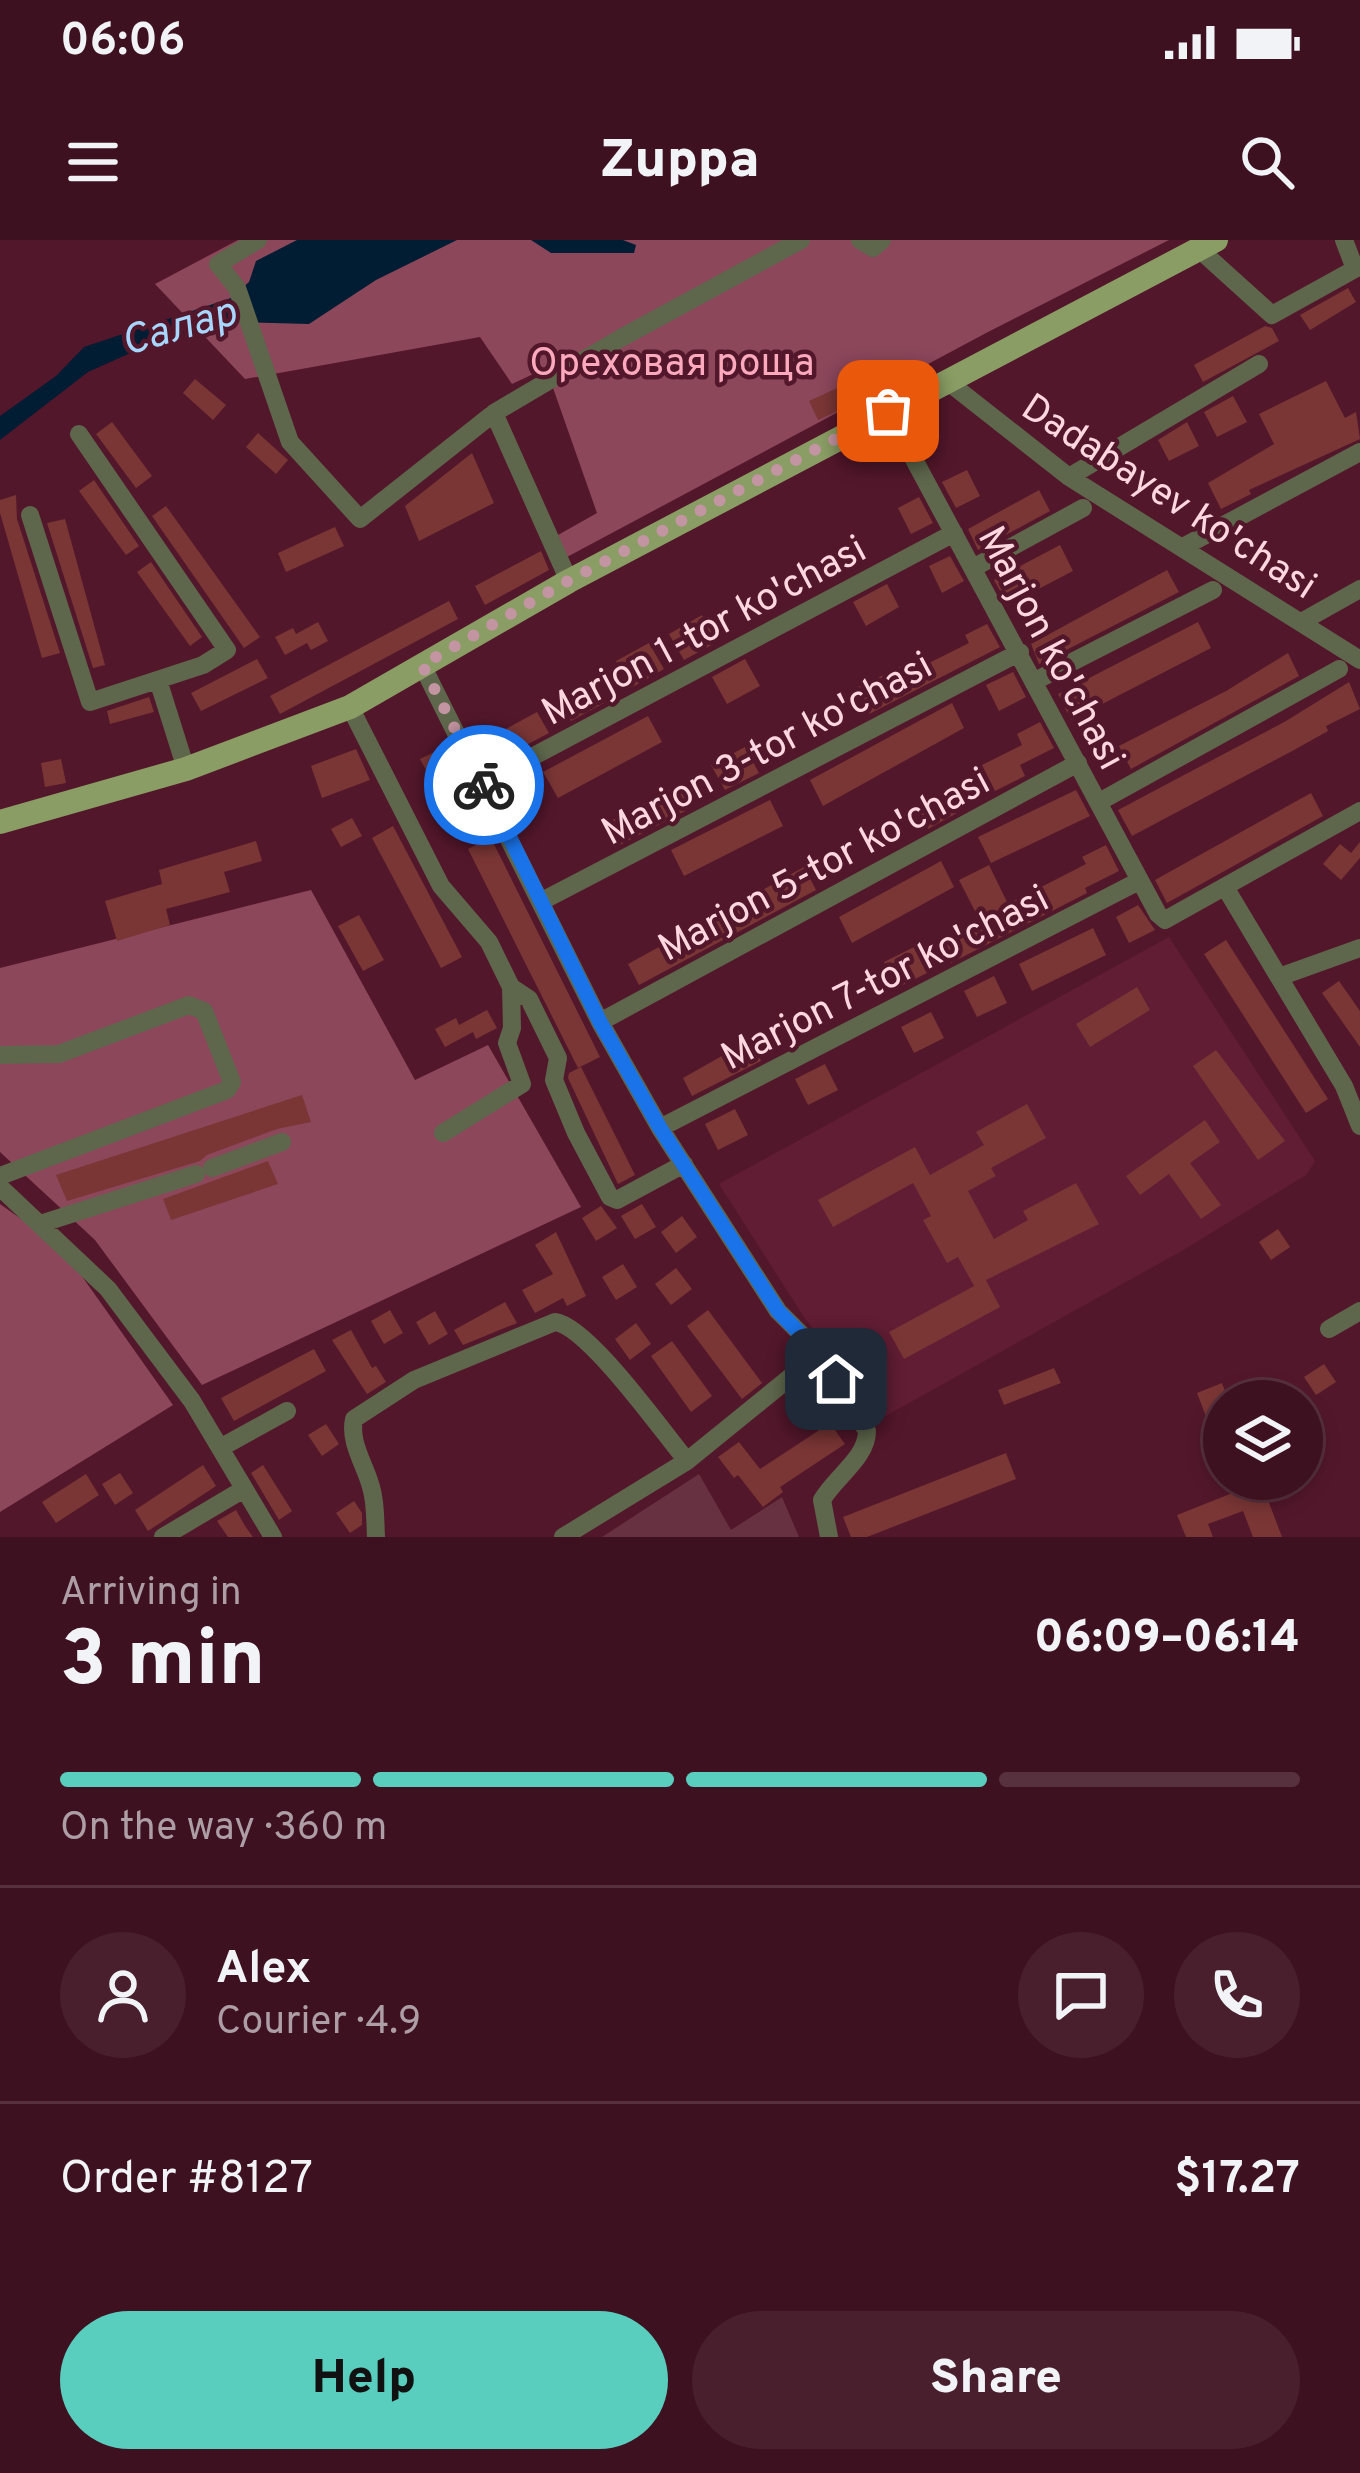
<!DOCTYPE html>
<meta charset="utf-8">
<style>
:root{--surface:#3e1120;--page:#491f2d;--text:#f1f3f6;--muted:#ad9da5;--line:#57313e;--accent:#59cebe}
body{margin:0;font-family:Overpass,sans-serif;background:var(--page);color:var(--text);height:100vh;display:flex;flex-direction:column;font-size:45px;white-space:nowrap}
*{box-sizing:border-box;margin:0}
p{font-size:39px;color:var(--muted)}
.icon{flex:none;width:66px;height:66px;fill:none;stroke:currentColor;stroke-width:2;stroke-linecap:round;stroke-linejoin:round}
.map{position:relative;height:1297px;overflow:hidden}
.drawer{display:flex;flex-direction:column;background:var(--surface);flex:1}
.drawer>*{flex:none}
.buttons{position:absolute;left:1203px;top:1140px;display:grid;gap:24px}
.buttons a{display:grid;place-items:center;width:120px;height:120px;border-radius:50%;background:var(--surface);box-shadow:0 6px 18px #0003,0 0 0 3px var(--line);font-size:60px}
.pin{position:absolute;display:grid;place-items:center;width:102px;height:102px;color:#fff;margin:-51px;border-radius:24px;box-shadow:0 6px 18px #0006}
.courier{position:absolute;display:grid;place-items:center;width:120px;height:120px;margin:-60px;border:9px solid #1a73e8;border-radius:50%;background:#fff;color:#222;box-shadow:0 3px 15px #0007}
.head em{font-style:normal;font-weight:800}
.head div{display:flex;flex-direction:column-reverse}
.head{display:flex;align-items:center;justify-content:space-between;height:204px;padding:0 60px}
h1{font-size:78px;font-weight:800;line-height:90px}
.bar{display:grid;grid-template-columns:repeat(4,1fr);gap:18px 12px;align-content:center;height:144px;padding:0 60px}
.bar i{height:15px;border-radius:9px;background:var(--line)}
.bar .current{background:var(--accent)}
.bar p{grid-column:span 4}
.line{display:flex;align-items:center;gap:30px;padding:0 60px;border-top:3px solid var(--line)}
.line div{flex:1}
.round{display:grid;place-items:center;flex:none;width:126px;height:126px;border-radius:63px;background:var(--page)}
.button{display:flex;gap:24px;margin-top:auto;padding:24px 60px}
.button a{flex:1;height:138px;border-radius:72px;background:var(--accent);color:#111;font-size:48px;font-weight:800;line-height:138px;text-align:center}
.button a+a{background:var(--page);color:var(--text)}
.status{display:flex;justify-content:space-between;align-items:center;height:84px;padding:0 60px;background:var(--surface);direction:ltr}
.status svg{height:33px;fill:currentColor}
header{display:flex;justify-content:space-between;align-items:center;height:156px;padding:0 60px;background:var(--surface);font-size:54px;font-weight:800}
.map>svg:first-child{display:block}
.built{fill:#611d34}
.green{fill:#673141}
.forest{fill:#8c475b}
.water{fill:#001d33}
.building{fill:#7a3635}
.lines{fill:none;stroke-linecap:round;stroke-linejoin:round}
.minor{stroke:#5e674c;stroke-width:18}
.major{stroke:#8a9d64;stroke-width:24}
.done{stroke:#c394a1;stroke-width:12;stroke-dasharray:0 21.6}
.route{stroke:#1a73e8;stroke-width:15}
.labels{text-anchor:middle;stroke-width:9;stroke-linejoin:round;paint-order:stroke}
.park-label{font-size:39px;fill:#fca9be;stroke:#53172b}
.street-label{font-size:39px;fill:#ffd7e0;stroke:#53172b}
.water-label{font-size:42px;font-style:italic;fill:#a7d7ff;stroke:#53172b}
</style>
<div class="status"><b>06:06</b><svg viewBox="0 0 49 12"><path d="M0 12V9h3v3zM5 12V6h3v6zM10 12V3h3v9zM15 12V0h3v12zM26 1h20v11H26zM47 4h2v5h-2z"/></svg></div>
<header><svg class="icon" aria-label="menu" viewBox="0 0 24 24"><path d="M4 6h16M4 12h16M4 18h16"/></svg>Zuppa<svg class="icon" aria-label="search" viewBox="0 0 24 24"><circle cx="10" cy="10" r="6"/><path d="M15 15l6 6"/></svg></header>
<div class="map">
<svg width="1360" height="1297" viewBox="0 0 1360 1297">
<rect width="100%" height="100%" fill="#53172b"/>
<path class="built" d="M1169,697L1315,921L1306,935L1185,1009L882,1178L804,1077L719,944Z"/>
<path class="green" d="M699,1234L731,1290L782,1257L799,1297H602Z"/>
<path class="forest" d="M238,0H1169L988,92L567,317L558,295L597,273L546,128L512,144L480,97L245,139L155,44Z
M311,650L415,840L488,805L581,967L202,1145L95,1000L0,912V728Z
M0,964L62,1008L173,1165L0,1272Z"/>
<path class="water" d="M297,0H457L376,40L309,84L230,82L162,99L88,132L0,200V176L56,136L84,107L231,58L249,42L256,21Z
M531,0H623L636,5L634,13H551Z"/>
<path class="building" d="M1348,48L1356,62L1310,90L1300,75Z
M1265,86L1272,88L1279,101L1203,142L1194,125Z
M868,134L877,153L818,180L809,161Z
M195,139L226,165L213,180L183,153Z
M1326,141L1345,178L1356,172L1360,199L1249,250L1251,254L1221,269L1208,243L1274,204L1259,174Z
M1233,156L1247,182L1217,197L1204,172Z
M112,182L152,236L136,248L96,194Z
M1187,182L1199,206L1169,221L1158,200Z
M258,193L288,220L276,234L246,207Z
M472,213L494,263L419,301L405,266Z
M967,230L980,256L956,268L942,242Z
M94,240L139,306L126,315L79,251Z
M1039,250L1050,271L978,310L968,289Z
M16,255L17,279L60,413L42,418L0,273V260Z
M919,257L933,283L911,294L898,268Z
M166,266L260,397L244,408L152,276Z
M65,279L105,425L93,428L47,283Z
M335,287L344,306L286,332L278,313Z
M1060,305L1073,331L1008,365L994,340Z
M541,311L549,330L485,365L475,346Z
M950,316L964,341L942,353L929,326Z
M151,322L202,397L190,406L137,332Z
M1167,330L1179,352L1039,424L1031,404Z
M887,344L899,367L866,386L853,362Z
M449,361L458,379L280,474L270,456Z
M702,375L717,402L684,420L669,394Z
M318,382L328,401L311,410L307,403L285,415L275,397L293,388L296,394Z
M1198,382L1211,408L1071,480L1058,454Z
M987,384L1000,407L869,474L856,448L923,416L927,424L969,403L965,395Z
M649,403L664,429L631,448L616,421Z
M1288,413L1299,436L1131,529L1119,506L1226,451Z
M257,419L268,438L201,471L191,453Z
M745,419L760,446L727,464L712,437Z
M1013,432L1026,457L999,471L986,445Z
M592,440L604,463L571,481L559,459Z
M1349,442L1360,469L1326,486L1328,491L1294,510L1132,596L1118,570L1286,481Z
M149,457L154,472L110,484L107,471Z
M952,463L964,488L823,566L810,540Z
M537,472L549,493L515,511L504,490Z
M648,476L662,502L558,558L543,532Z
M1040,482L1054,508L1020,525L1025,536L995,551L982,525L1022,505L1017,494Z
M447,506L481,575L457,587L420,519Z
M745,507L759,533L725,550L711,525Z
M356,509L370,540L322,558L311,526Z
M61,519L66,543L45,547L41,523Z
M678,545L691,568L620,605L607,583Z
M1076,550L1090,576L991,623L978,597Z
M946,551L957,573L928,589L916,566Z
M1311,553L1323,576L1167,663L1155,640Z
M770,560L783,586L684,636L671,610Z
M352,578L362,596L341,607L331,589Z
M393,586L462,717L441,728L372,598Z
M491,598L600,817L578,828L468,609Z
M256,601L262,621L224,632L230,652L166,669L170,685L117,701L105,661L162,644L159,630Z
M1360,602V618L1341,640L1323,624L1340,604L1351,613Z
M1106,605L1119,631L1085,648L1087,653L951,723L939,699L979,679L959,640L989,625L1008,664L1086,624L1082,617Z
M941,621L954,647L852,703L839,677Z
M804,627L816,650L639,745L628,724Z
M1138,665L1155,690L1129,703L1116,677Z
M359,675L384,720L363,731L338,686Z
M1093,688L1106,715L1032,751L1019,724Z
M1226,700L1328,859L1306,873L1204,714Z
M914,707L927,733L897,748L884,722Z
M994,736L1007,763L977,777L964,751Z
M1339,741L1360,771V807L1322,753Z
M1137,747L1150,770L1090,807L1076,784Z
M487,770L497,788L476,799L473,792L445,807L435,789L456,778L459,785Z
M931,772L944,798L914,813L901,787Z
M750,800L761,821L692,856L683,838Z
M1216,810L1285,901L1258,920L1193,826Z
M825,824L838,850L808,865L795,839Z
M581,827L635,935L618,944L568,838L569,833Z
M302,855L311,882L277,889L207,915L200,921L67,961L56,935Z
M1027,864L1046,898L991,928L996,936L968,951L994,999L1028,980L1023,971L1076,943L1099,984L986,1040L1000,1067L904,1119L889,1092L974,1046L958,1017L947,1023L923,980L931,976L913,943L833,987L818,960L915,907L930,935L984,905L976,892Z
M735,869L748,895L718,910L705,884Z
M1205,880L1220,902L1190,923L1221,965L1201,979L1169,934L1140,955L1126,936Z
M268,921L278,944L171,980L163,959Z
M642,964L656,987L635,999L621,976Z
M601,966L617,988L596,1001L582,978Z
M682,976L697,997L676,1013L661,992Z
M1278,989L1290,1007L1271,1020L1259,1002Z
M556,992L586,1056L567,1066L563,1058L535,1073L522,1050L553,1034L535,1005Z
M623,1024L637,1047L616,1060L602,1037Z
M676,1028L692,1049L671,1065L655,1044Z
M505,1062L517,1083L463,1105L454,1090Z
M390,1070L403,1093L384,1104L371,1081Z
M708,1070L762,1143L742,1159L687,1086Z
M435,1071L448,1094L429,1105L416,1082Z
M636,1083L651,1104L630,1120L615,1099Z
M351,1090L372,1128L376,1126L386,1142L367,1154L332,1100Z
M672,1101L712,1156L691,1172L651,1116Z
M314,1109L326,1131L234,1181L221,1158Z
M1324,1124L1336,1142L1316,1155L1304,1137Z
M1054,1128L1061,1143L1004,1165L998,1150Z
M1222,1143L1229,1161H1224L1223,1221L1197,1153Z
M830,1183L845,1204L780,1247L783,1252L763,1267L738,1235L734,1238L718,1217L739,1202L760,1229Z
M326,1184L339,1204L322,1216L308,1195Z
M1006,1213L1016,1239L867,1297H851L843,1277Z
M203,1225L216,1246L148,1291L135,1270Z
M263,1225L292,1271L279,1280L251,1233Z
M120,1233L133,1253L115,1265L102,1244Z
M86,1234L99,1255L56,1283L42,1262Z
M1230,1239H1260L1282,1297H1253L1243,1271L1208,1284L1213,1297H1186L1177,1275L1235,1252Z
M354,1261L362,1273V1285L350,1293L336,1273Z
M236,1270L245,1286L253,1297H228L217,1281Z"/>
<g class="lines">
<path class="minor" d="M258,0L218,24L237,48L290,202L360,279L494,173L621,98L801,0
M860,0L873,8L882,0
M1199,9L1272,75L1355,29L1344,0
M947,141L1069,237L1360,420
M888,171L1158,674L1165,680L1360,571
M494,173L569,341
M1069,237L1259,124
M30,275L90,462L203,425L227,410L79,194
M1183,307L1360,212
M973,328L1083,268
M1303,381L1360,349
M422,425L600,782L660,888L778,1071L820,1113L867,1191C867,1218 835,1237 822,1260L829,1297
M158,440L186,529
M1035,441L1213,350
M350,467L441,646L489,702L511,747L529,759L558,818L554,840L576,893L610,957L617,960L684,924
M483,543L954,293
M1099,562L1339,429
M1225,647L1344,846L1360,886
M542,661L1020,412
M1279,737L1360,708
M600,782L1078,523
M0,815L59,814L189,765L204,771L232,842L227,850L0,936
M660,888L1139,641
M443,893L522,844L507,803L512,788L511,747
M212,928L282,902
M0,947L108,1049L192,1161L273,1297
M40,984L196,934
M1329,1089L1360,1071
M220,1208L287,1171
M163,1297L244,1249
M376,1297C375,1280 376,1263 371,1247C365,1224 349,1203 354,1179L414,1140L555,1082C588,1086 662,1191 687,1221
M563,1297L687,1221L820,1113"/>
<path class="major" d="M0,582L186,529L350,467L569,341L1216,0"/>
</g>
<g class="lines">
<path class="done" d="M484,545L422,425L568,341L888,171"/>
<path class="route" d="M484,545L600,782L660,888L778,1071L820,1114L836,1139"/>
</g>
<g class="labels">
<g class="park-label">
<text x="672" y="135">Ореховая роща</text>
</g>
<g class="street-label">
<text transform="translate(1170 255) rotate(33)" y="14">Dadabayev ko'chasi</text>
<text transform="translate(703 389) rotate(-28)" y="14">Marjon 1-tor ko'chasi</text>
<text transform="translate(1053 407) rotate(62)" y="14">Marjon ko'chasi</text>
<text transform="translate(766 507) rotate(-28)" y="14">Marjon 3-tor ko'chasi</text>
<text transform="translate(823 623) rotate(-28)" y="14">Marjon 5-tor ko'chasi</text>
<text transform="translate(884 736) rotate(-27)" y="14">Marjon 7-tor ko'chasi</text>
</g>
<g class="water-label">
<text transform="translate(178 85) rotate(-16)" y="15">Салар</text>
</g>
</g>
</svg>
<div class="buttons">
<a><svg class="icon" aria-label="layers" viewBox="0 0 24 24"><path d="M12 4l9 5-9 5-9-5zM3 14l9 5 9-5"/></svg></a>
</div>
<div class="pin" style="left:888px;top:171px;background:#ea580c"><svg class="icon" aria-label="bag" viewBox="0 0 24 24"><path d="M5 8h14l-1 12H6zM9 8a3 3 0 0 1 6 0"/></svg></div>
<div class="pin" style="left:836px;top:1139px;background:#1f2937"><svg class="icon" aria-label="home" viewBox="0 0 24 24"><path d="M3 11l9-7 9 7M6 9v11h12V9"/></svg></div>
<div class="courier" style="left:484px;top:545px"><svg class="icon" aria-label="bike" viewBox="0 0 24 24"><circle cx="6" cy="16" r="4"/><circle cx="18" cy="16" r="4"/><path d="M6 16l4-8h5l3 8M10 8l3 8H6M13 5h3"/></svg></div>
</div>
<section class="drawer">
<div class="head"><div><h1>3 min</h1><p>Arriving in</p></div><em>06:09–06:14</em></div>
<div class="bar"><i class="current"></i><i class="current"></i><i class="current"></i><i></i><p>On the way · 360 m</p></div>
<div class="line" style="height:216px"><a class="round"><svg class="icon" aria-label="person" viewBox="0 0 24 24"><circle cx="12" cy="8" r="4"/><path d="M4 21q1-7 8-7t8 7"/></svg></a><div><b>Alex</b><p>Courier · 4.9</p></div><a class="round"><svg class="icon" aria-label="chat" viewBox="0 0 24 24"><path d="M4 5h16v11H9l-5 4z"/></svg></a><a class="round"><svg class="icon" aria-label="phone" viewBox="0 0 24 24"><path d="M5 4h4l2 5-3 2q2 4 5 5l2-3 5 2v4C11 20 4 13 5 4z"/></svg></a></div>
<div class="line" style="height:156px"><div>Order #8127</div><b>$17.27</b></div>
<div class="button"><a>Help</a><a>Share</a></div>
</section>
